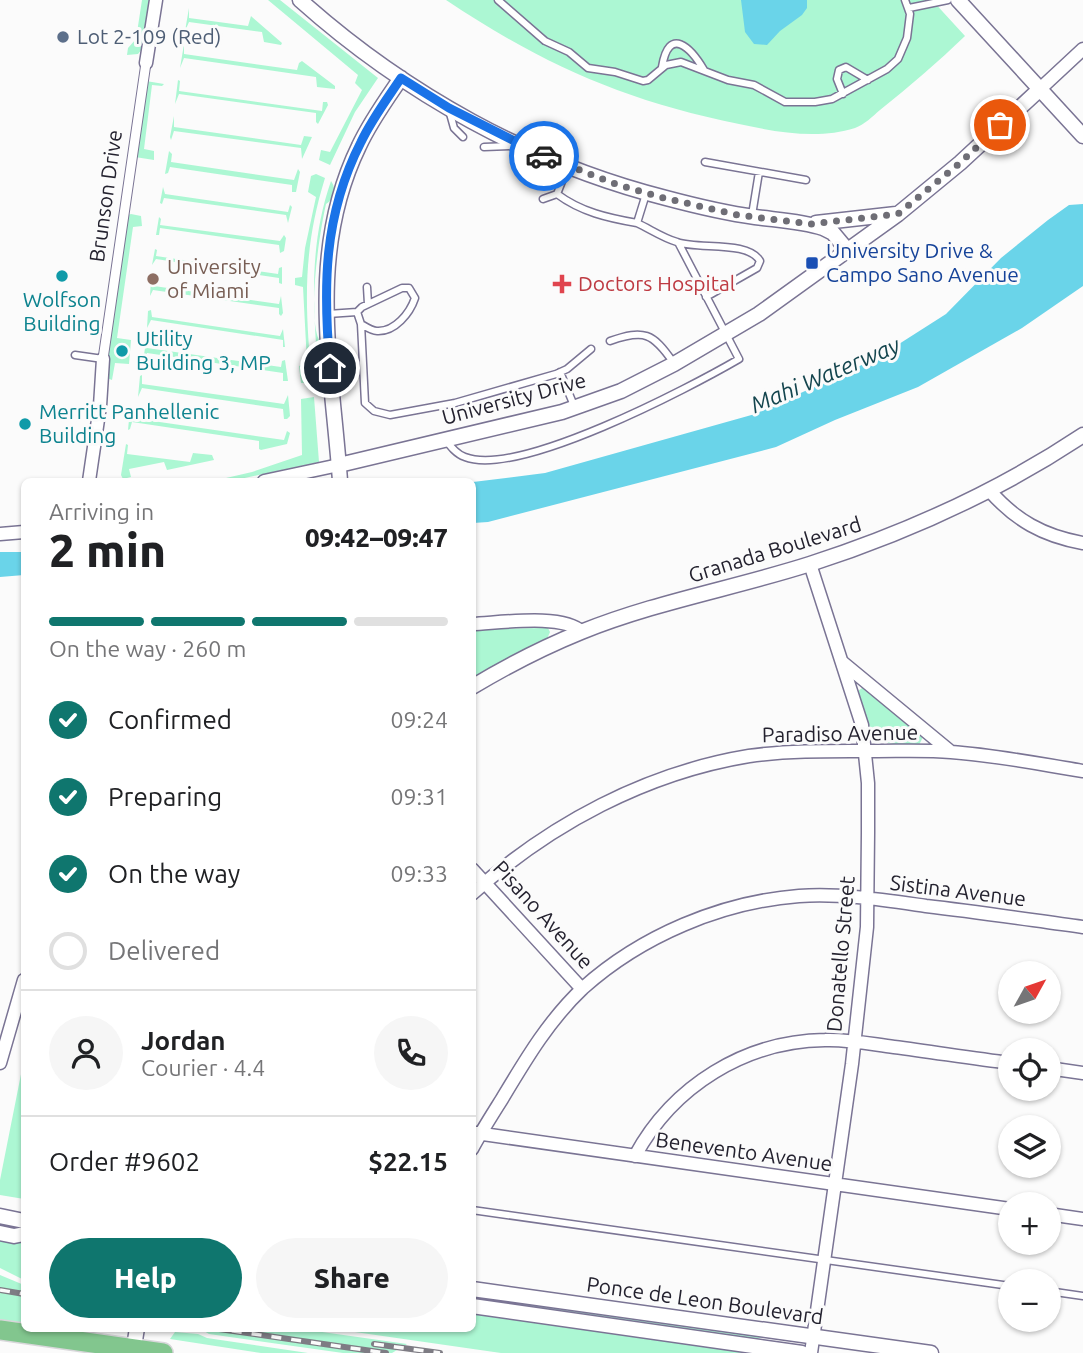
<!DOCTYPE html>
<meta charset="utf-8">
<style>
:root{--surface:#fff;--page:#f6f6f6;--text:#202124;--muted:#757577;--line:#e0e0e0;--accent:#0f766e}
body{margin:0;font-family:Ubuntu,sans-serif;background:var(--page);color:var(--text);height:100vh;display:flex;flex-direction:column;font-size:26px;white-space:nowrap}
*{box-sizing:border-box;margin:0}
p{font-size:23px;color:var(--muted)}
.icon{flex:none;width:38px;height:38px;fill:none;stroke:currentColor;stroke-width:2;stroke-linecap:round;stroke-linejoin:round}
.map{position:relative;flex:1;overflow:hidden}
.drawer{position:absolute;left:21px;top:478px;width:455px;height:854px;display:flex;flex-direction:column;background:var(--surface);border-radius:10px;box-shadow:0 2px 5px #0004}
.drawer>*{flex:none}
.needle{width:46px;rotate:50deg}
.tools{position:absolute;left:998px;top:961px;display:grid;gap:14px}
.tools a{display:grid;place-items:center;width:63px;height:63px;border-radius:50%;background:var(--surface);box-shadow:0 2px 5px #0004;font-size:35px}
.pin{position:absolute;display:grid;place-items:center;width:60px;height:60px;color:#fff;margin:-30px;border:4px solid #fff;border-radius:50%;box-shadow:0 2px 7px #0007}
.courier{position:absolute;display:grid;place-items:center;width:70px;height:70px;margin:-35px;border:5px solid #1a73e8;border-radius:50%;background:#fff;color:#222;box-shadow:0 2px 9px #0007}
.headline em{font-style:normal;font-weight:800}
.headline div{display:flex;flex-direction:column-reverse}
.headline{display:flex;align-items:center;justify-content:space-between;height:119px;padding:0 28px}
h1{font-size:46px;font-weight:800;line-height:52px}
.bar{display:grid;grid-template-columns:repeat(4,1fr);gap:10px 7px;align-content:center;height:84px;padding:0 28px}
.bar i{height:9px;border-radius:5px;background:var(--line)}
.bar .on{background:var(--accent)}
.bar p{grid-column:span 4}
.line{display:flex;align-items:center;gap:18px;padding:0 28px;border-top:2px solid var(--line)}
.line div{flex:1}
.round{display:grid;place-items:center;flex:none;width:74px;height:74px;border-radius:37px;background:var(--page)}
ol{padding:0 28px;list-style:none}
li{display:flex;align-items:center;gap:21px;height:77px}
li p{margin-inline-start:auto}
li .icon{padding:7px;border-radius:50%;background:var(--accent);color:#fff;stroke-width:4}
li:last-child{color:var(--muted)}
li i{width:38px;height:38px;border:4px solid var(--line);border-radius:50%}
.cta{display:flex;gap:14px;margin-top:auto;padding:14px 28px}
.cta a{flex:1;height:80px;border-radius:42px;background:var(--accent);color:#fff;font-size:28px;font-weight:800;line-height:80px;text-align:center}
.cta a+a{background:var(--page);color:var(--text)}
.map>svg:first-child{display:block}
.green{fill:#acf7d3}
.water{fill:#6ad4e9}
.lines{fill:none;stroke-linecap:round;stroke-linejoin:round}
.service-casing{stroke:#7a7494;stroke-width:9}
.pedestrian-casing{stroke:#7a7494;stroke-width:11}
.minor-casing{stroke:#7a7494;stroke-width:15}
.tertiary-casing{stroke:#7a7494;stroke-width:17}
.trunk-casing{stroke:#d8d7da;stroke-width:22}
.service{stroke:#fff;stroke-width:6}
.pedestrian{stroke:#fff;stroke-width:9}
.minor{stroke:#fff;stroke-width:12}
.tertiary{stroke:#fff;stroke-width:14}
.trunk{stroke:#82c68e;stroke-width:19}
.rail-casing{stroke:#7e7c84;stroke-width:6}
.rail{stroke:#fbfbfb;stroke-width:3.5;stroke-dasharray:10;stroke-linecap:butt}
.done{stroke:#6f6e76;stroke-width:7;stroke-dasharray:0 12.6}
.route{stroke:#1a73e8;stroke-width:9}
.service-dot{fill:#5c6f8a;stroke:#fbfbfb;stroke-width:2.5}
.transit-dot{fill:#1a4fb4;stroke:#fbfbfb;stroke-width:2.5}
.culture-dot{fill:#0f9aa8;stroke:#fbfbfb;stroke-width:2.5}
.education-dot{fill:#8d6e63;stroke:#fbfbfb;stroke-width:2.5}
.health-dot{fill:#e0444e;stroke:#fbfbfb;stroke-width:2.5}
.labels{text-anchor:middle;stroke-width:6;stroke-linejoin:round;paint-order:stroke}
.service-label{font-size:21px;fill:#4e5e75;stroke:#fbfbfb;text-anchor:start}
.street-label{font-size:21px;fill:#24222f;stroke:#fbfbfb}
.transit-label{font-size:21px;fill:#164399;stroke:#fbfbfb;text-anchor:start}
.education-label{font-size:21px;fill:#785e54;stroke:#fbfbfb;text-anchor:start}
.health-label{font-size:21px;fill:#be3a42;stroke:#fbfbfb;text-anchor:start}
.culture-label{font-size:21px;fill:#0d838f;stroke:#fbfbfb;text-anchor:start}
.water-label{font-size:23px;font-style:italic;fill:#14454e;stroke:#fbfbfb}
</style>
<div class="map">
<svg width="1083" height="1353" viewBox="0 0 1083 1353">
<rect width="100%" height="100%" fill="#fbfbfb"/>
<path class="green" d="M142,0H150L143,48L138,54L127,55L128,48L136,39Z
M268,0H280L378,78L355,112L330,165L319,160L321,150L330,152L362,90L355,83L358,75Z
M446,0H932L965,36C938,62 910,86 880,110C873,116 864,125 855,128C818,140 776,132 739,124C625,101 542,64 446,0Z
M189,8V18L248,26L251,16L252,17L282,43L281,45L264,42L262,32L189,22L185,31Z
M184,44V54L297,70L299,63L302,61L335,86V89L317,87L316,77L184,58L180,68Z
M178,80L180,81L179,91L322,111L323,102H327L328,105L318,124L316,122V113L179,94L175,104Z
M146,81L164,84L162,86L152,85L144,149L154,151V160L135,157Z
M174,116V127L301,145L304,136L312,137L302,159L301,148L174,131L171,140L170,137Z
M169,151L172,154L171,162L294,180L298,169L300,172L296,192H292V185L170,167L168,173L165,174Z
M316,174L325,178C302,252 305,307 312,383H301L299,366L307,363L303,287L295,285V278L302,277L305,248L316,197L308,192L311,176Z
M331,181C337,189 334,199 326,204C320,230 304,328 323,346L325,374L319,380C313,312 308,247 331,181Z
M163,187L165,194L288,212L290,205L292,207L288,223L286,215L164,198L162,204L160,203Z
M131,214L141,216L142,226L133,227L117,338L131,340L129,364L115,363L112,380L107,378L105,374L128,215Z
M159,217L161,219L160,225L280,241L284,235L286,238L284,251L280,253L279,245L160,228L159,235H156Z
M155,249L157,250L156,256L278,274L279,268L282,267V284L279,283V278L156,259L152,265Z
M151,279L154,286L279,304L281,296L283,313L281,316L279,314V308L153,290L150,296Z
M151,310L152,317L280,336L283,329L285,347H283V340L151,320L147,328L148,311Z
M146,341L148,342L147,348L281,367L282,361L285,360L288,381H283V373L147,353L143,362Z
M142,375V384L284,404L288,395L290,416L287,419H284L283,409L142,388L138,397L140,376Z
M314,397L319,462L231,481H213L252,472L302,455L301,399Z
M130,409L133,410L132,418L284,440L287,431L290,433L287,444L261,450L259,449V441L132,422L130,429L128,430Z
M126,444L128,445L127,454L190,462L193,453L212,455L214,460L167,470L164,462L129,469L131,477L123,479L121,475Z
M548,628L550,632L547,639L473,679V629Z
M862,688H866L920,732L923,737L919,745C874,747 871,736 859,696L858,691Z
M24,1059V1199L0,1195V1180Z
M0,1240L24,1243V1280L0,1268Z
M0,1275L24,1285V1324L0,1320Z
M473,1295L764,1337L755,1339L477,1299L473,1298Z
M473,1313L752,1353H501L327,1328H472Z
M199,1328H294L407,1344L392,1353H343L209,1334Z
M175,1332L198,1334L207,1338L308,1353H261L170,1339Z"/>
<path class="water" d="M741,0H807V8L802,15L780,31L767,45L754,44L745,32Z
M1083,204V286L1022,328L918,387L835,420L776,447L488,522L473,523V482L545,473L755,414L877,358L946,314L1001,258L1048,220L1069,205Z
M0,552H24V575L0,577Z"/>
<g class="lines">
<defs>
<path id="service" d="M498,0L545,41L569,52L588,68L615,72L643,81L648,80L666,65L681,62L728,80L754,85L785,102H815L832,99L887,69L898,59L907,38L910,14L905,0
M909,8L948,0
M662,67C669,25 691,48 704,70
M843,94L837,79L839,70L846,67L868,80
M449,110L454,128L463,137
M484,147L513,146
M705,162L806,180
M568,166L557,194C581,212 608,218 637,223
M646,194L637,223C650,229 663,238 677,242C698,250 748,240 760,261L757,268L706,297
M543,199L557,194
M752,215L759,172
M367,287L368,304
M328,314L357,312L362,307L402,288H409L415,298C410,313 395,332 377,331C372,331 366,327 361,324L357,312
M361,324L365,403L374,411L390,415L455,403L556,374L567,369L591,349
M610,341C644,329 653,333 673,362
M75,355L103,359
M560,372L575,408
M445,439C450,446 456,454 465,457C518,478 689,388 739,359L679,244
M472,1210L1010,1286
M1048,1291L1083,1296"/>
<path id="pedestrian" d="M103,359L146,63"/>
<path id="minor" d="M146,63L156,0
M1040,89L1083,49
M89,481L100,406L103,359
M264,481L339,465
M989,490C1015,520 1043,536 1083,543
M0,534L24,532
M810,564L862,725L868,783V833L867,927L852,1064L811,1353
M472,624C499,623 563,613 582,632
M842,662L951,752
M472,869L582,989
M472,894C550,824 646,773 749,756C791,750 835,751 877,751C902,751 927,750 951,752C995,755 1039,764 1083,771
M0,1063L24,980
M1048,1068L1083,1073
M476,1133L1010,1209
M472,1149C481,1132 492,1115 502,1099C526,1059 549,1020 583,988C641,936 721,902 799,896C841,893 884,900 926,906C978,912 1031,920 1083,927
M635,1156C673,1086 745,1041 825,1040C848,1039 871,1044 894,1047C932,1052 971,1058 1010,1063
M1048,1214L1083,1219"/>
<path id="tertiary" d="M300,0C404,93 531,164 666,198C696,206 725,213 755,217C777,220 801,221 823,228L833,233L848,251
M958,0L1083,136
M816,223L896,214
M339,465L562,412L621,391L674,364L759,314L898,214L960,163L1040,89
M340,481C332,366 306,255 359,146C370,122 386,100 401,78
M472,687C507,666 544,647 581,632C655,602 735,588 810,564C906,533 999,491 1083,435
M0,1216L24,1221
M0,1233L14,1236L24,1234
M472,1289L931,1353
M472,1306L802,1353
M133,1353L137,1328"/>
<path id="trunk" d="M0,1330L163,1353"/>
</defs>
<use href="#service" class="service-casing"/>
<use href="#pedestrian" class="pedestrian-casing"/>
<use href="#minor" class="minor-casing"/>
<use href="#tertiary" class="tertiary-casing"/>
<use href="#trunk" class="trunk-casing"/>
<use href="#service" class="service"/>
<use href="#pedestrian" class="pedestrian"/>
<use href="#minor" class="minor"/>
<use href="#tertiary" class="tertiary"/>
<use href="#trunk" class="trunk"/>
<defs>
<path id="rail" d="M0,1290L24,1294
M212,1328L386,1353
M374,1344L440,1353"/>
</defs>
<use href="#rail" class="rail-casing"/>
<use href="#rail" class="rail"/>
</g>
<g class="lines">
<path class="done" d="M544,156L618,185L664,198L738,215L811,224L898,214L960,163L1000,125"/>
<path class="route" d="M330,368C323,288 323,216 361,142C372,119 387,99 401,78L449,108L544,156"/>
</g>
<circle class="service-dot" cx="63" cy="37" r="7"/>
<rect class="transit-dot" x="805" y="256" width="14" height="14" rx="3.5"/>
<g class="culture-dot">
<circle cx="62" cy="276" r="7"/>
<circle cx="122" cy="351" r="7"/>
<circle cx="25" cy="424" r="7"/>
</g>
<circle class="education-dot" cx="153" cy="279" r="7"/>
<path class="health-dot" d="M558.5 273.5h7v7h7v7h-7v7h-7v-7h-7v-7h7z"/>
<g class="labels">
<g class="service-label">
<text x="77" y="44">Lot 2-109 (Red)</text>
</g>
<g class="street-label">
<text transform="translate(106 196) rotate(-82)" y="7">Brunson Drive</text>
<text transform="translate(514 399) rotate(-15)" y="7">University Drive</text>
<text transform="translate(775 550) rotate(-17)" y="7">Granada Boulevard</text>
<text transform="translate(840 734) rotate(-1)" y="7">Paradiso Avenue</text>
<text transform="translate(958 891) rotate(7)" y="7">Sistina Avenue</text>
<text transform="translate(543 915) rotate(48)" y="7">Pisano Avenue</text>
<text transform="translate(841 954) rotate(-85)" y="7">Donatello Street</text>
<text transform="translate(744 1152) rotate(8)" y="7">Benevento Avenue</text>
<text transform="translate(705 1301) rotate(8)" y="7">Ponce de Leon Boulevard</text>
</g>
<g class="transit-label">
<text x="826" y="258">University Drive &amp;<tspan x="826" dy="24">Campo Sano Avenue</tspan></text>
</g>
<g class="education-label">
<text x="167" y="274">University<tspan x="167" dy="24">of Miami</tspan></text>
</g>
<g class="health-label">
<text x="578" y="291">Doctors Hospital</text>
</g>
<g class="culture-label">
<text x="62" y="307" text-anchor="middle">Wolfson<tspan x="62" dy="24">Building</tspan></text>
<text x="136" y="346">Utility<tspan x="136" dy="24">Building 3, MP</tspan></text>
<text x="39" y="419">Merritt Panhellenic<tspan x="39" dy="24">Building</tspan></text>
</g>
<g class="water-label">
<text transform="translate(825 375) rotate(-23)" y="8">Mahi Waterway</text>
</g>
</g>
</svg>
<div class="tools">
<a><svg class="needle" viewBox="-14 -14 28 28"><path d="M0-13l5 13h-10z" fill="#e53935"/><path d="M0 13l5-13h-10z" fill="#757577"/></svg></a>
<a><svg class="icon" aria-label="locate" viewBox="0 0 24 24"><circle cx="12" cy="12" r="6"/><path d="M12 2v4M12 18v4M2 12h4M18 12h4"/></svg></a>
<a><svg class="icon" aria-label="layers" viewBox="0 0 24 24"><path d="M12 4l9 5-9 5-9-5zM3 14l9 5 9-5"/></svg></a>
<a>+</a>
<a>−</a>
</div>
<div class="pin" style="left:1000px;top:125px;background:#ea580c"><svg class="icon" aria-label="bag" viewBox="0 0 24 24"><path d="M5 8h14l-1 12H6zM9 8a3 3 0 0 1 6 0"/></svg></div>
<div class="pin" style="left:330px;top:368px;background:#1f2937"><svg class="icon" aria-label="home" viewBox="0 0 24 24"><path d="M3 11l9-7 9 7M6 9v11h12V9"/></svg></div>
<div class="courier" style="left:544px;top:156px"><svg class="icon" aria-label="car" viewBox="0 0 24 24"><path d="M5 17H2v-5l4-1 3-4h7l3 4 3 1v5h-3M9 17h6M6 11h13"/><circle cx="7" cy="17" r="2"/><circle cx="17" cy="17" r="2"/></svg></div>
<section class="drawer">
<div class="headline"><div><h1>2 min</h1><p>Arriving in</p></div><em>09:42–09:47</em></div>
<div class="bar"><i class="on"></i><i class="on"></i><i class="on"></i><i></i><p>On the way · 260 m</p></div>
<ol>
<li><svg class="icon" aria-label="check" viewBox="0 0 24 24"><path d="M5 12l5 5 9-10"/></svg>Confirmed<p>09:24</p></li>
<li><svg class="icon" aria-label="check" viewBox="0 0 24 24"><path d="M5 12l5 5 9-10"/></svg>Preparing<p>09:31</p></li>
<li><svg class="icon" aria-label="check" viewBox="0 0 24 24"><path d="M5 12l5 5 9-10"/></svg>On the way<p>09:33</p></li>
<li><i></i>Delivered</li>
</ol>
<div class="line" style="height:126px"><a class="round"><svg class="icon" aria-label="person" viewBox="0 0 24 24"><circle cx="12" cy="8" r="4"/><path d="M4 21q1-7 8-7t8 7"/></svg></a><div><b>Jordan</b><p>Courier · 4.4</p></div><a class="round"><svg class="icon" aria-label="phone" viewBox="0 0 24 24"><path d="M5 4h4l2 5-3 2q2 4 5 5l2-3 5 2v4C11 20 4 13 5 4z"/></svg></a></div>
<div class="line" style="height:91px"><div>Order #9602</div><b>$22.15</b></div>
<div class="cta"><a>Help</a><a>Share</a></div>
</section>
</div>
